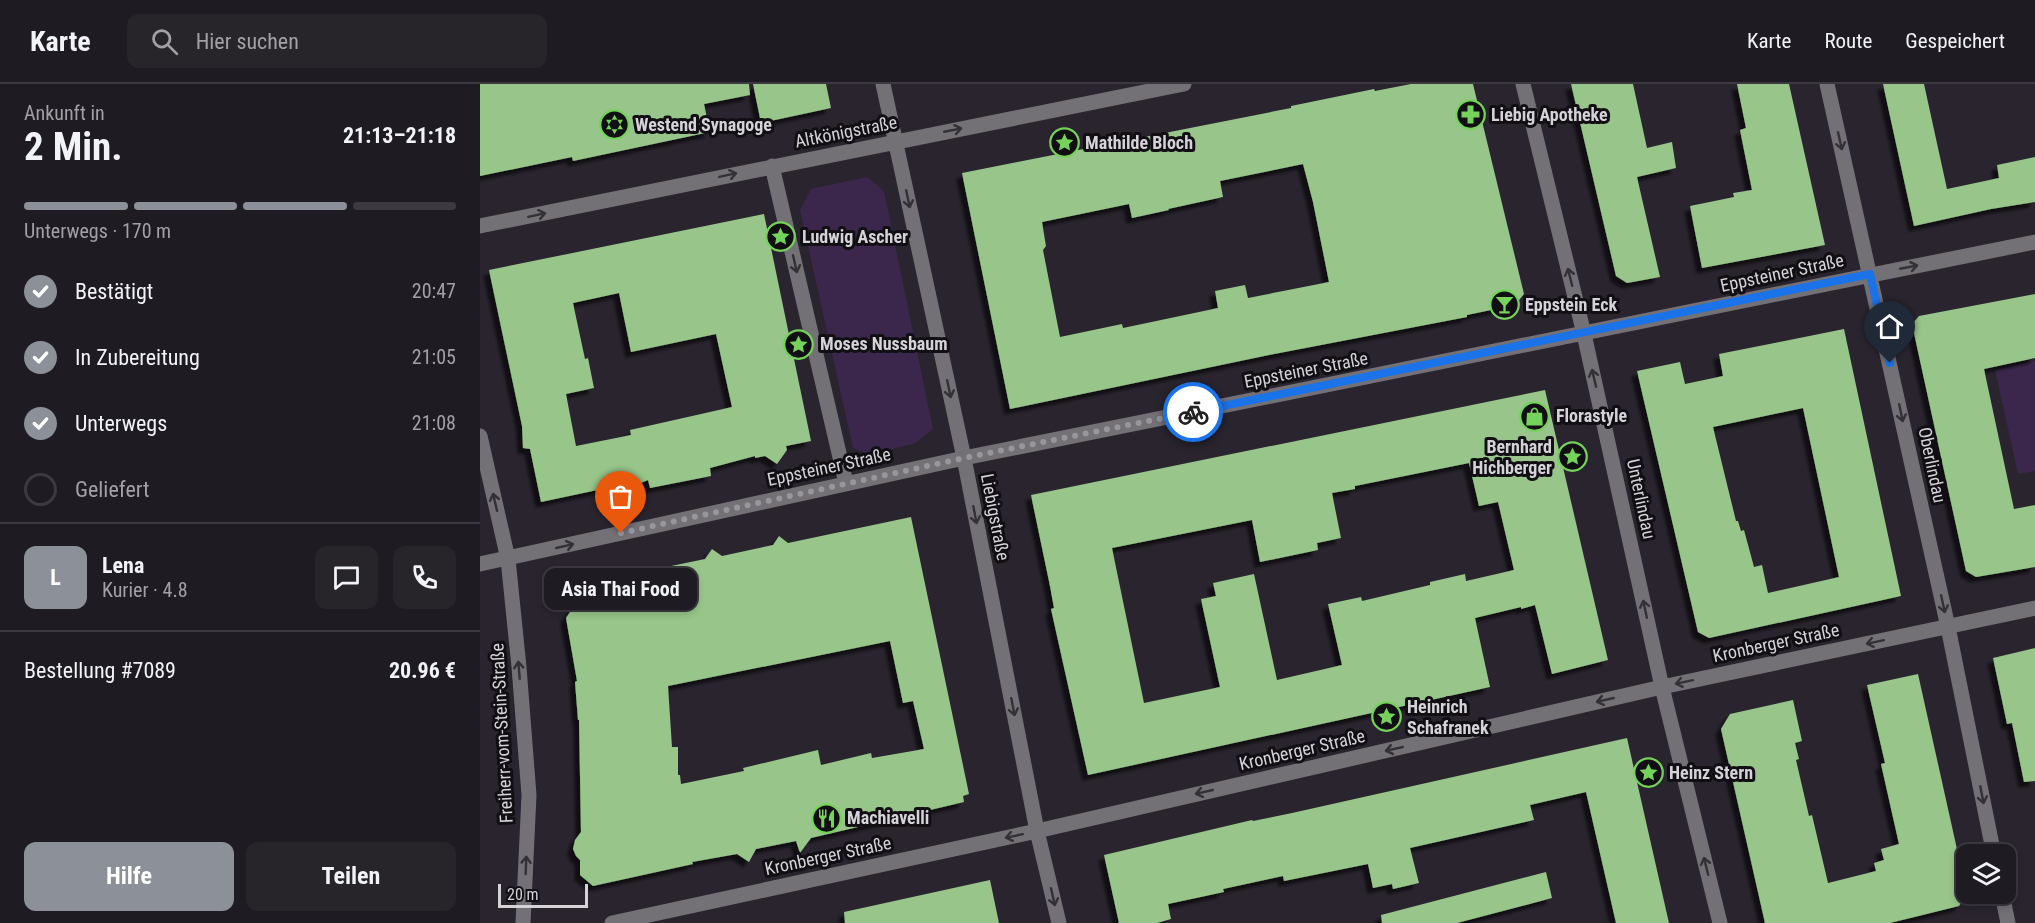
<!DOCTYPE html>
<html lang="de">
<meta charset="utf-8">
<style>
:root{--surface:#1f1b22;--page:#27242a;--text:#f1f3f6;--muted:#a1a1a5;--line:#3c3940;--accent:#8c9099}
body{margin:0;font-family:"Roboto Condensed",sans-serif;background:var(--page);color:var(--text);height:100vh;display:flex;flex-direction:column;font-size:22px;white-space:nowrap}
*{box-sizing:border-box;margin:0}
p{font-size:20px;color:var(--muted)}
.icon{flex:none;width:33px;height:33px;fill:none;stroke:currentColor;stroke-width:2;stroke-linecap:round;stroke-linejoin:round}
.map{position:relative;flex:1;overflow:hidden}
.sheet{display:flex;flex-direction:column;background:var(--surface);width:480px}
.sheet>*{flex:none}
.tools{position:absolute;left:1476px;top:760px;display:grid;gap:12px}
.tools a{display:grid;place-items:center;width:60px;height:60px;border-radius:12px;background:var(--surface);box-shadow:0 3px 9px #0003,0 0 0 2px var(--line);font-size:30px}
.scale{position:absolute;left:18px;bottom:15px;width:90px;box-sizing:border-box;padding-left:6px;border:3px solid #d5d2d8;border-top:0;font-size:16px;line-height:21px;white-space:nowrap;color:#d5d2d8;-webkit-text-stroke:4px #110f13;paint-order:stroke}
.pin{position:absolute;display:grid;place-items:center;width:51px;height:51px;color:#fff;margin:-62px -26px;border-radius:50% 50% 50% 0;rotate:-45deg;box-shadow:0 0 6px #0007}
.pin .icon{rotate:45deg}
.courier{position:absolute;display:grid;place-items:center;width:60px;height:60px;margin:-30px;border:4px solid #1a73e8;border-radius:50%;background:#fff;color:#222;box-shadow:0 2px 8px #0007}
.bubble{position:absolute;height:42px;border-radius:12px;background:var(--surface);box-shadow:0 3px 9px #0003,0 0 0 2px var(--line);font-size:20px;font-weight:700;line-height:42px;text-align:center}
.headline em{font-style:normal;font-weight:700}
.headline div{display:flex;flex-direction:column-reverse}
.headline{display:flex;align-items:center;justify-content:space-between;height:102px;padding:0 24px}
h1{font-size:39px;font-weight:700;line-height:45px}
.bar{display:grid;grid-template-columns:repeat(4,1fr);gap:9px 6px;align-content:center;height:72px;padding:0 24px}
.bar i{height:8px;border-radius:4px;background:var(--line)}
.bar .active{background:var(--accent)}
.bar p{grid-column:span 4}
.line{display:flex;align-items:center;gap:15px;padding:0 24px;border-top:2px solid var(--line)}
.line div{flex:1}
.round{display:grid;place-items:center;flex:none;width:63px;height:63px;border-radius:12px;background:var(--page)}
ol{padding:0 24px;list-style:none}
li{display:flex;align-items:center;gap:18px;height:66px}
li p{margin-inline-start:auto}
li .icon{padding:6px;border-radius:50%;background:var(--accent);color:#fff;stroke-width:4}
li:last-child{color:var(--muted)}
li i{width:33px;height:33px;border:3px solid var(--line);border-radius:50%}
.cta{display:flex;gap:12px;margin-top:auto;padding:12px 24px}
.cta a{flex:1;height:69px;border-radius:12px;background:var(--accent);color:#fff;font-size:24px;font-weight:700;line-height:69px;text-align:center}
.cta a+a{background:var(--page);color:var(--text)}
header{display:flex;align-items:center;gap:36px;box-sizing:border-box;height:84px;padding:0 30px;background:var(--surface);border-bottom:2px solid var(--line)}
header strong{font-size:28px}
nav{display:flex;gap:33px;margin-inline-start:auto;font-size:21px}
.search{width:420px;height:54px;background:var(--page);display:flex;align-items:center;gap:15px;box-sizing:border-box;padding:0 21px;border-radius:12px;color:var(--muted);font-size:22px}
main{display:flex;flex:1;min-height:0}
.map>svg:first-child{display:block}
.green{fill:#3b274c}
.building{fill:#97c58a;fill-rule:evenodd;filter:url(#shadow)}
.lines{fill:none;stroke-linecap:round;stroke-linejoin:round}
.minor{stroke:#737076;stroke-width:15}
.oneway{stroke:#333136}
.done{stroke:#99959c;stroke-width:6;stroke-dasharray:0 10.8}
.route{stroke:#1a73e8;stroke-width:8}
.labels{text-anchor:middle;stroke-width:6;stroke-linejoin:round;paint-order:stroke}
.poi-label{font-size:18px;font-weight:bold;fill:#d5d2d8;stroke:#110f13;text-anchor:start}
.street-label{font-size:18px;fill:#d5d2d8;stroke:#110f13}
</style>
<header>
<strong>Karte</strong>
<div class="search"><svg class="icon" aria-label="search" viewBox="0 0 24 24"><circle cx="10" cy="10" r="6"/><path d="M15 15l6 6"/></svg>Hier suchen</div>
<nav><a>Karte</a><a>Route</a><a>Gespeichert</a></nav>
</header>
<main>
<section class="sheet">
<div class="headline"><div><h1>2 Min.</h1><p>Ankunft in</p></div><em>21:13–21:18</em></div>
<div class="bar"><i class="active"></i><i class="active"></i><i class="active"></i><i></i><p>Unterwegs · 170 m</p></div>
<ol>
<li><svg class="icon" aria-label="check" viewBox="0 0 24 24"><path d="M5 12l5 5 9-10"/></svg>Bestätigt<p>20:47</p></li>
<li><svg class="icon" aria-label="check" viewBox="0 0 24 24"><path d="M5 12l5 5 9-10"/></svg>In Zubereitung<p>21:05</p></li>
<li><svg class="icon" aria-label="check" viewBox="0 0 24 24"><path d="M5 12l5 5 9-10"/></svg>Unterwegs<p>21:08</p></li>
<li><i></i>Geliefert</li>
</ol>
<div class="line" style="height:108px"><b class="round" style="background:var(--accent);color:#fff">L</b><div><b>Lena</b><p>Kurier · 4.8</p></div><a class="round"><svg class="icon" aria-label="chat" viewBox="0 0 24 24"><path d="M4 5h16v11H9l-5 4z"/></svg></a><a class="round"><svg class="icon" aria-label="phone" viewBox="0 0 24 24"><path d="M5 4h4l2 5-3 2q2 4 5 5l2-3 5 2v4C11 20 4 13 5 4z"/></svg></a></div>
<div class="line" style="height:78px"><div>Bestellung #7089</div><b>20.96 €</b></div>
<div class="cta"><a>Hilfe</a><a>Teilen</a></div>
</section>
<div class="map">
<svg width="1555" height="839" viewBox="0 0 1555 839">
<defs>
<filter id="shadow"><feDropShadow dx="-5.5" dy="5.5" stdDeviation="1.5" flood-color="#0009"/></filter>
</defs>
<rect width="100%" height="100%" fill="#29242e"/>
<path class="green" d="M387,93L404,107L453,345L435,359L391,371L373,364L320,126L331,105Z
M1555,277V387L1538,390L1515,286Z"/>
<path class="building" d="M0,0H269L270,11L224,20L230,48L93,77L92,73L0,92Z
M273,0H346L351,24L281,39Z
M931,0H993L1044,210L1035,221L987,231V233L789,271L530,325L482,89L811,24V22L894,5L895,7ZM823,80L833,118L849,198L768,214L765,201L735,207L738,224L643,244L642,240L580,253L563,166L566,162L562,138L649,120L652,134L689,126L688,125L743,113L740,97Z
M1091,0H1153L1167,64L1192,58L1196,84L1157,93L1180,193L1147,199L1136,192Z
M1257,0H1309L1345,161L1222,184L1210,122L1254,113L1253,109L1272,106L1260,46L1266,44Z
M1403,0H1444L1467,105L1519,94L1517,81L1555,73V118L1511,125L1434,142Z
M284,130L331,357L306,362L307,366L297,380L285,372L275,374V372L230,384L231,392L170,404L168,396L144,406L141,401L61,418L50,365L43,364L42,342L9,186ZM139,209L151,268L236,250L252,323L150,346L151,351L96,362L86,310L114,304L108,274L105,275L93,219Z
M1555,210V274L1504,285L1534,425L1555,421V483L1496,493L1486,487L1432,240L1439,232Z
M1364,245L1421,512L1229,554L1218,548L1157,287L1200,278L1205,300L1243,292L1239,270ZM1323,324L1359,493L1288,509L1282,481L1274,483L1264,446L1261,447L1258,437H1256L1233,343Z
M1065,306L1128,576L1072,590L1055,521L1041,525V523L995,534L1010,603L608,691L571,525L574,524L570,502L551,411ZM989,379L999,422L1018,418L1034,486L986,497L985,490L950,498V501L882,517L881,513L848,520L862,581L797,596L774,490L733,499L736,512L721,515L740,603L664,619L632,464L772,436L780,478L838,466L837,459L861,454L852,409L875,405V402Z
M431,433L489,710L483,712L484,718L331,754L320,769L316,757L276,765L269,778L257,770L212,778L213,780L113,802L100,791V776L96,772L93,765L95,756L101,748L99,636H98L95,598L97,597L86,534L109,499L225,475L232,465L242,472L293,461L299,452L308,459ZM410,557L423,619L433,617L444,665L392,674L391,669L341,681L338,666L263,684L264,687L201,700L200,691H198V663H192L188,602Z
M1555,564V697L1544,698L1532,639L1527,640L1513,574Z
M1438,590L1487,810L1479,822L1410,839H1285L1241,645L1250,630L1313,616L1322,657L1315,659L1319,675L1316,676L1329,732L1332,731L1348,799L1396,787L1394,779L1404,776L1401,765L1419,760L1401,680L1405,679L1387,601Z
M1147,654L1189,839H1136L1106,708L1050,721L1054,736L930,764L939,799L913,805L912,800L893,804L888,780L804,797L803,792L743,805L744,808L688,820L691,835L677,839H639L624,771L772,736L773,737L812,729Z
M1066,788L1072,814L977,839H902L901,831Z
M510,796L519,839H365L364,828Z"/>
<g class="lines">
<path class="minor" d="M403,0L484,374L557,747L579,839
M1043,0L1104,250L1182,603L1240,839
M1347,0L1468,543L1514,771
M292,82L366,399
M0,142L704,0
M0,352L28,475L39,583L49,711L43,839
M0,480L484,374L1555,158
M1522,810L1528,839
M132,839L557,747L1182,603L1555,524"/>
</g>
<defs><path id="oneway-shaft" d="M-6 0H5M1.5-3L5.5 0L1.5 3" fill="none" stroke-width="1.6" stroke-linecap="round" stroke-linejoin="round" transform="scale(1.5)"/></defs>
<g class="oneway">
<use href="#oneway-shaft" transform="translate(473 46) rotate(-11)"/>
<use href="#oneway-shaft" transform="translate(1360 57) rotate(77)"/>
<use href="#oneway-shaft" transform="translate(248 91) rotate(-12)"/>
<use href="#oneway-shaft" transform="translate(428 115) rotate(78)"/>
<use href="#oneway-shaft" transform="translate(57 131) rotate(-12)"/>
<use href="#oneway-shaft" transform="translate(315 180) rotate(77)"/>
<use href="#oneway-shaft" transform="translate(1429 183) rotate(-11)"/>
<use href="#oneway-shaft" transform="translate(1090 193) rotate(-104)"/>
<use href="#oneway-shaft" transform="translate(1114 294) rotate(-103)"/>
<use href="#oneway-shaft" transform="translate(469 305) rotate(78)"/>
<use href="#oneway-shaft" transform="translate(1421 329) rotate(78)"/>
<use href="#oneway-shaft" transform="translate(15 418) rotate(-103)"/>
<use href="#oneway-shaft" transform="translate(495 431) rotate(79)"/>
<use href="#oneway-shaft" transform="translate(85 462) rotate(-13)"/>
<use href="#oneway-shaft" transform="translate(1463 520) rotate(78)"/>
<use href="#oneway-shaft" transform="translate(1165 525) rotate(-102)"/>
<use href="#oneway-shaft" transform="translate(1395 558) rotate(168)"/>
<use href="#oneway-shaft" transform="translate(39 586) rotate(-95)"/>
<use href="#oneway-shaft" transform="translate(1204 598) rotate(168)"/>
<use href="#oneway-shaft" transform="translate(1125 616) rotate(167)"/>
<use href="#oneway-shaft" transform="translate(533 623) rotate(79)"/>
<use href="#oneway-shaft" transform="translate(914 665) rotate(167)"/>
<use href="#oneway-shaft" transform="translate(724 708) rotate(167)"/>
<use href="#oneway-shaft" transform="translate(1502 711) rotate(79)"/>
<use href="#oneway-shaft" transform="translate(534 752) rotate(168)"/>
<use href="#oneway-shaft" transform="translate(46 781) rotate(-88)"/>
<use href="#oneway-shaft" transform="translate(1226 782) rotate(-104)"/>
<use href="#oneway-shaft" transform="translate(573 813) rotate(77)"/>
</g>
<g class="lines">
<path class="done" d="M141,449L484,374L713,328"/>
<path class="route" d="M713,328L1390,190L1410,279"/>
</g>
<defs>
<symbol id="pharmacy-ring" viewBox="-11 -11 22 22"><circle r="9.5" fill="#110f13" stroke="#75d25a" stroke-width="1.5"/><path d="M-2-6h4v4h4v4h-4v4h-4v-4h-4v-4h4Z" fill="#75d25a"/></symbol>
<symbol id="synagogue-ring" viewBox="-11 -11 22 22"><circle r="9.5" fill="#110f13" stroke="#75d25a" stroke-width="1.5"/><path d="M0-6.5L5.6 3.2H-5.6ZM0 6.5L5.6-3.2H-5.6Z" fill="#75d25a"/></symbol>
<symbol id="sight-ring" viewBox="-11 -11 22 22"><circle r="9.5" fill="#110f13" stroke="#75d25a" stroke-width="1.5"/><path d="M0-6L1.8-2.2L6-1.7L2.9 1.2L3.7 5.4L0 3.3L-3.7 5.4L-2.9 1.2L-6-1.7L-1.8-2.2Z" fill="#75d25a"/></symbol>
<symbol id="bar-ring" viewBox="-11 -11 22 22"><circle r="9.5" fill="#110f13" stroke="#75d25a" stroke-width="1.5"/><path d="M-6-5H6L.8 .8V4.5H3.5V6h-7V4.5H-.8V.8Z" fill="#75d25a"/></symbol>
<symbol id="shop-ring" viewBox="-11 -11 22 22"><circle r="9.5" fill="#110f13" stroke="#75d25a" stroke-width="1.5"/><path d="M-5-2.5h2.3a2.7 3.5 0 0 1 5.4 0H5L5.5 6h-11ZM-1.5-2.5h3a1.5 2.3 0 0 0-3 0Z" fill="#75d25a"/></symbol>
<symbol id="restaurant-ring" viewBox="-11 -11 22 22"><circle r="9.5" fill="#110f13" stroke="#75d25a" stroke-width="1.5"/><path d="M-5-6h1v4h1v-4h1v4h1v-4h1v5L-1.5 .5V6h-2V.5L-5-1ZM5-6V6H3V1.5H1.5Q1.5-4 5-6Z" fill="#75d25a"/></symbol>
</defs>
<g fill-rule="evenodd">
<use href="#pharmacy-ring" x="974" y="14" width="33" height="33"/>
<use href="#synagogue-ring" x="118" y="24" width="33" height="33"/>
<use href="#sight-ring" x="568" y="42" width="33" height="33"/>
<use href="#sight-ring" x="284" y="136" width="33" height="33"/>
<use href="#bar-ring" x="1008" y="204" width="33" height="33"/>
<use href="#sight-ring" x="302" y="244" width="33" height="33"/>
<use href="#shop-ring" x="1038" y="316" width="33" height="33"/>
<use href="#sight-ring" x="1076" y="356" width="33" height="33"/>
<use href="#sight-ring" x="890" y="616" width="33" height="33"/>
<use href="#sight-ring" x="1152" y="672" width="33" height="33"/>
<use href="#restaurant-ring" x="330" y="718" width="33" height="33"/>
</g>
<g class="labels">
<g class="poi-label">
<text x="1011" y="37">Liebig Apotheke</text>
<text x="155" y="47">Westend Synagoge</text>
<text x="605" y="65">Mathilde Bloch</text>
<text x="322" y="159">Ludwig Ascher</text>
<text x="1045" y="227">Eppstein Eck</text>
<text x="340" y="266">Moses Nussbaum</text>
<text x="1076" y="338">Florastyle</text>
<text x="1072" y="369" text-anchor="end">Bernhard<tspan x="1072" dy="21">Hichberger</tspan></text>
<text x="927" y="629">Heinrich<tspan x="927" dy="21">Schafranek</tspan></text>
<text x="1189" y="695">Heinz Stern</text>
<text x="367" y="740">Machiavelli</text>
</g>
<g class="street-label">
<text transform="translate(366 48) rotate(-11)" y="6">Altkönigstraße</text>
<text transform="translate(1302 189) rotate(-12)" y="6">Eppsteiner Straße</text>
<text transform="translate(826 286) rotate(-11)" y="6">Eppsteiner Straße</text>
<text transform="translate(1452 381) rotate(78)" y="6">Oberlindau</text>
<text transform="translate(349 383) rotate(-12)" y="6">Eppsteiner Straße</text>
<text transform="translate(1161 415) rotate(78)" y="6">Unterlindau</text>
<text transform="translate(515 433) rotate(79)" y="6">Liebigstraße</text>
<text transform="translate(1296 559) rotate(-12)" y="6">Kronberger Straße</text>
<text transform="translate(22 649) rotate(-93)" y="6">Freiherr-vom-Stein-Straße</text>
<text transform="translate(822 666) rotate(-13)" y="6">Kronberger Straße</text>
<text transform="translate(348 772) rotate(-12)" y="6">Kronberger Straße</text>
</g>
</g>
</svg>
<div class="tools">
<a><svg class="icon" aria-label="layers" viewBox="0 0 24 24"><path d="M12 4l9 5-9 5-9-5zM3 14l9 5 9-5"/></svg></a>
</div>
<div class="scale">20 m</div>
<div class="pin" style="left:141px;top:449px;background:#ea580c"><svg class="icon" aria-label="bag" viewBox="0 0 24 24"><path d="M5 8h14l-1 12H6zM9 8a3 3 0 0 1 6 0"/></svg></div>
<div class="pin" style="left:1410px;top:279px;background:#1f2937"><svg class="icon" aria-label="home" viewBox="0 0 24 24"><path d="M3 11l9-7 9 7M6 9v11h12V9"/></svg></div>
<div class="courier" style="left:713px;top:328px"><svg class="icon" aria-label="bike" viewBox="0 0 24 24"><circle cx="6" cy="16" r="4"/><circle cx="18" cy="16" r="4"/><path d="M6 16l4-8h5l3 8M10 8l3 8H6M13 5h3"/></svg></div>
<div class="bubble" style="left:64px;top:484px;width:153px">Asia Thai Food</div>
</div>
</main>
